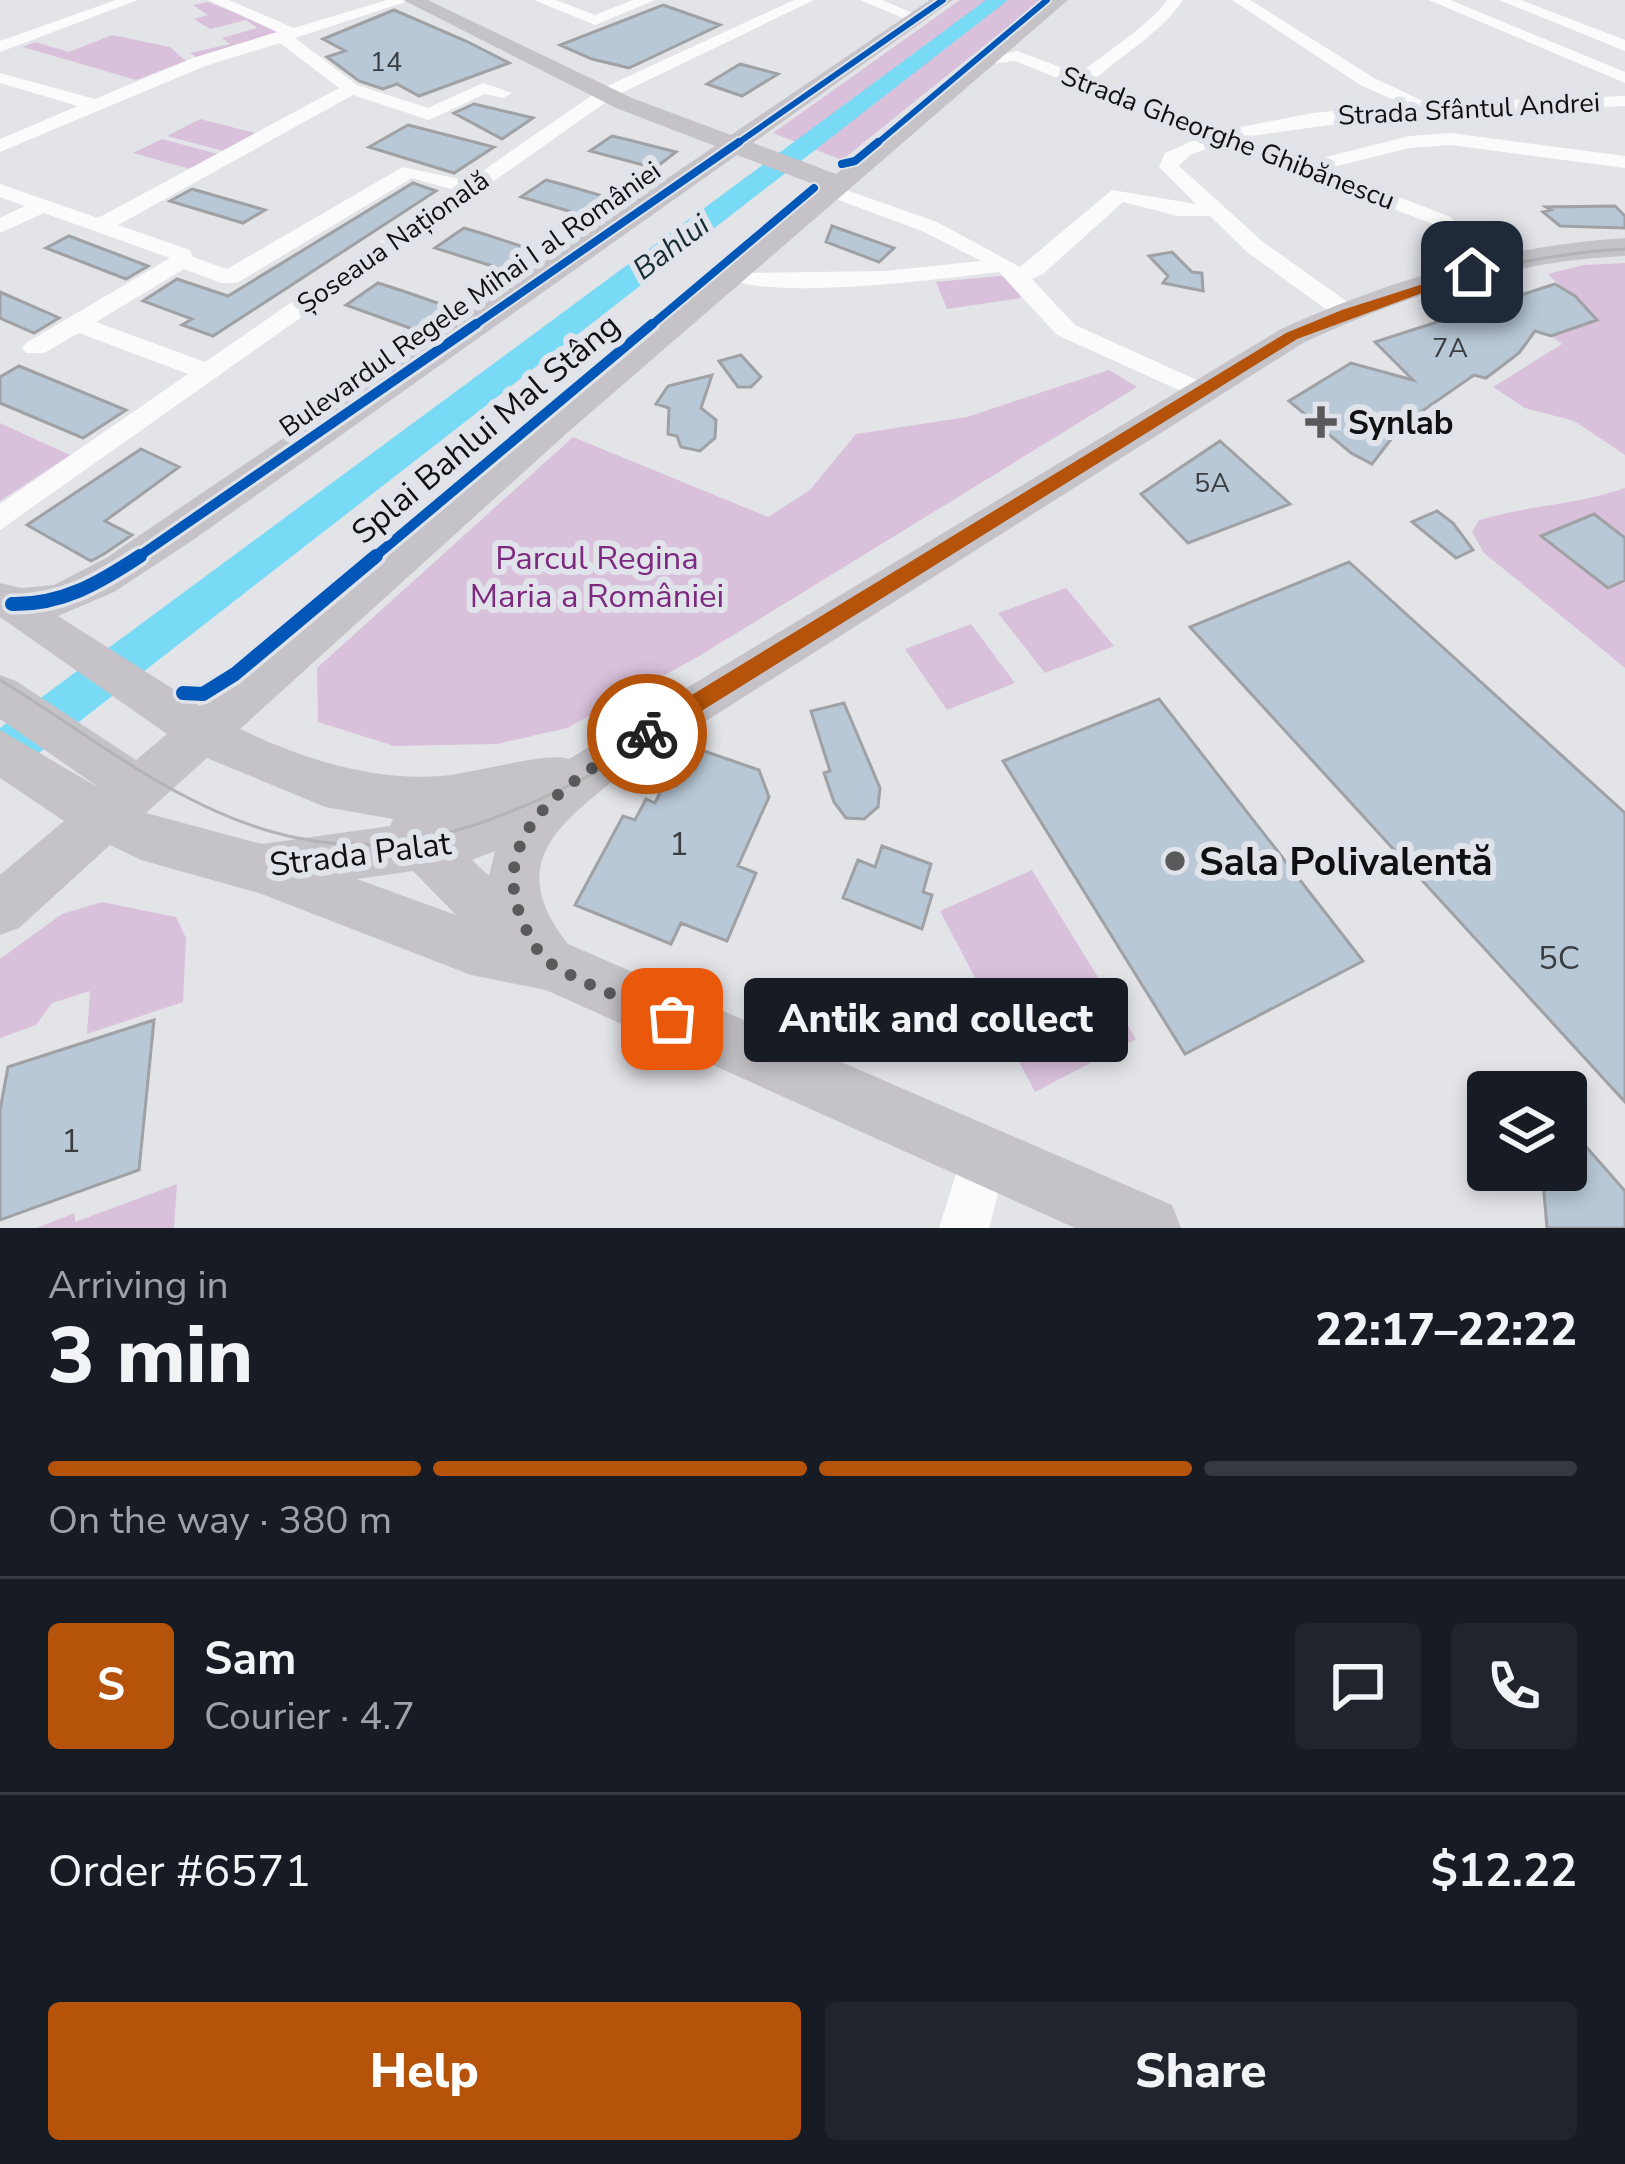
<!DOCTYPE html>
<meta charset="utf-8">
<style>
:root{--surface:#171b24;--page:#20242c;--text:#f1f3f6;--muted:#9ea1a6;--line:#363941;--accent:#b45309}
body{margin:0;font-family:"Nunito Sans",sans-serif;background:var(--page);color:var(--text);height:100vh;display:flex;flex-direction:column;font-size:45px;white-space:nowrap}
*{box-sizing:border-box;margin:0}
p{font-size:39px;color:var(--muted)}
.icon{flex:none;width:66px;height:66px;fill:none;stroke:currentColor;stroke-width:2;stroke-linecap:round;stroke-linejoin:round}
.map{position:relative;height:1228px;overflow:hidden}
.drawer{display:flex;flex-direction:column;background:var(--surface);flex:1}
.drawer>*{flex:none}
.buttons{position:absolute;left:1467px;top:1071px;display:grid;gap:24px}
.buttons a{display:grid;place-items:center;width:120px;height:120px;border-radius:12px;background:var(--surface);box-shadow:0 6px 18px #0003;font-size:60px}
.pin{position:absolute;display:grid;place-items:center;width:102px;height:102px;color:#fff;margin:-51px;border-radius:24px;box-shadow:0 6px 18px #0006}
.courier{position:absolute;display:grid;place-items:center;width:120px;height:120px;margin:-60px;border:9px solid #b45309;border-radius:50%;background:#fff;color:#222;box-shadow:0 3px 15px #0007}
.bubble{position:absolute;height:84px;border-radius:12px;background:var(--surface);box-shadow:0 6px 18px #0003;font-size:39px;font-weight:800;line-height:84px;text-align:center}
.head em{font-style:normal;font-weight:800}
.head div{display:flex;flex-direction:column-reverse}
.head{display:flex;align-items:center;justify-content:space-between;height:204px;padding:0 48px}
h1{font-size:78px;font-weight:800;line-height:90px}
.bar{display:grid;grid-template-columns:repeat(4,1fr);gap:18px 12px;align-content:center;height:144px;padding:0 48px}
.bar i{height:15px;border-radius:9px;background:var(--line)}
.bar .active{background:var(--accent)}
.bar p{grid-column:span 4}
.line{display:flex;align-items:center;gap:30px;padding:0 48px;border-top:3px solid var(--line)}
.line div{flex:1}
.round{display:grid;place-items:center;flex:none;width:126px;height:126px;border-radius:12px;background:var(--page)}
.cta{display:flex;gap:24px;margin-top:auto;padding:24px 48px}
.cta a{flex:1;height:138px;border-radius:12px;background:var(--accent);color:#fff;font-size:48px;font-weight:800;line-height:138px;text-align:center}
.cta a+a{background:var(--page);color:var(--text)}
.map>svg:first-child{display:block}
.green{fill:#d9c1db}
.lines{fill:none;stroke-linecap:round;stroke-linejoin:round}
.river{fill:#78daf5;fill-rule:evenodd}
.building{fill:#b8c8d6;stroke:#9fa1a4;stroke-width:3}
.minor{fill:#fbfbfc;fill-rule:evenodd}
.major{fill:#c5c3c8;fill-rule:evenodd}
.tram{stroke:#b3b4b5;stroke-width:3}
.cycleway-far3-casing{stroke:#e1e3ea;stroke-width:10}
.cycleway-far2-casing{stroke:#e1e3ea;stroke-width:12}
.cycleway-far1-casing{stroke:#e1e3ea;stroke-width:16}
.cycleway-casing{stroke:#e1e3ea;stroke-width:21}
.cycleway-far3{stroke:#0057b8;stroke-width:6}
.cycleway-far2{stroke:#0057b8;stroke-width:8}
.cycleway-far1{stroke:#0057b8;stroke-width:10}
.cycleway{stroke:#0057b8;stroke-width:14}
.route{fill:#b45309}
.done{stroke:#5a5a5d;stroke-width:12;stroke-dasharray:0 21.6}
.poi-dot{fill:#5a5a5d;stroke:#e1e3ea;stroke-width:4.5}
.labels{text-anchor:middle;stroke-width:12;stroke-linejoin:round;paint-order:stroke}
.number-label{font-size:27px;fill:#3a3e43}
.far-street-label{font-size:27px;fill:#101012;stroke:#e1e3ea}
.far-water-label{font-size:30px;font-style:italic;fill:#162d34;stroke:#e1e3ea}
.poi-label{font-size:33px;font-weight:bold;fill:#101012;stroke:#e1e3ea;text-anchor:start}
.street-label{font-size:33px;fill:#101012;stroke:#e1e3ea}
.park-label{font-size:33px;fill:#7c297f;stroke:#e1e3ea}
.near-number-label{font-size:33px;fill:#3a3e43}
.near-poi-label{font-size:39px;font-weight:bold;fill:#101012;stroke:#e1e3ea;text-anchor:start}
</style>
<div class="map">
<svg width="1625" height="1228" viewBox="0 0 1625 1228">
<rect width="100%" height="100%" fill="#e3e4e8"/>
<path class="green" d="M960,0H1041L842,160L773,133Z
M208,2L274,28L277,33L198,58L190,53L230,44L222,38L257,28L246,20L210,29L194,19L208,15L193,5Z
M112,35L170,47L186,61L136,80L23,47L35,42L69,52Z
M200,119L255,133L223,151L167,136Z
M162,139L218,154L190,169L133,153Z
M1625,263V455L1574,421L1525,408L1493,387L1562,344L1551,336L1596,320L1548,274L1583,265Z
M1010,275L1021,298L947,309L936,282Z
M1109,370L1137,387L696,658L567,728L497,744L394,746L318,722L317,668L573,437L768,517L810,490L856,434L967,417Z
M0,423L70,455L0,501Z
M1625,488V668L1484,553L1472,532L1479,520C1528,505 1577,505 1625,488Z
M1066,588L1114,646L1045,673L998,613Z
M971,624L1015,683L947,710L905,649Z
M1032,870L1136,1039L1035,1092L940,911Z
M102,902L176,917L186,938L183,1002L87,1034L90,991L52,1003L36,1025L0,1038V959L62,914Z
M177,1184L174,1228H36L75,1213V1222Z"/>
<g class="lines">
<path class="river" d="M986,0H1008L17,770L0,776V728Z"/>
</g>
<path class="building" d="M663,5L720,25L629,68L592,59L560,45Z
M394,10L466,41L509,63L419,96L397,84L383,89L359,81L327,57L345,51L323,39Z
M740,64L778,74L742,96L707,84Z
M474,104L533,118L502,139L454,113Z
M408,125L494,147L454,173L369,147Z
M612,136L629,140L676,152L655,168L590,151Z
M546,180L565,185L613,199L589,217L521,197Z
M413,183L436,191L213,336L182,325L192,319L143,301L177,279L228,296Z
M192,189L265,210L243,223L170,201Z
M1615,206L1625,216V228L1560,226L1543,212L1551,210L1546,207Z
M832,226L894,248L879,262L826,242Z
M464,228L487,235L533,250L505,270L435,248Z
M69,236L148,266L126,279L46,248Z
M1172,252L1192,272L1202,273L1203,291L1163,283L1168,276L1149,256Z
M378,283L403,291L449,307L418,331L346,305Z
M1555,284L1575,296L1597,320L1551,336L1535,331L1519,353L1486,378L1474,375L1402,425L1372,464L1351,453L1289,401L1351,363L1413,380L1375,342Z
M0,292L46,312L59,318L34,333L0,318Z
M741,355L761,377L751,387H738L719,361Z
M19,366L126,410L83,438L0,403V377Z
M712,375L701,408L716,420L715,438L700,451L681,447L677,436L668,434L669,408L656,404L668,386Z
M1220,441L1290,504L1188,543L1141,494Z
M141,449L179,467L105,521L132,535L104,554L91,561L27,525Z
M1437,511L1453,523L1473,550L1456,558L1412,522Z
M1594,514L1625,538V580L1608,588L1541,536Z
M1349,562L1625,813V1102L1190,627Z
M1159,699L1363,961L1185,1054L1003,761Z
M844,703L880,788L878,807L864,819L846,818L834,802L824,773L830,771L811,711Z
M704,751L759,770L769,797L738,866L756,873L727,941L681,923L671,944L575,905L623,816L635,820L646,799L655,803L665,782L676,786L686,766L695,769Z
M882,846L931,864L923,892L932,895L922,929L843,898L858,860L875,867Z
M154,1020L139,1170L0,1220V1110L8,1067Z
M1566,1124L1625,1191V1228H1547L1542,1170H1566Z"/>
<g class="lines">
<path class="minor" d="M116,0H138L0,52V41Z
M208,0H229L294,28L387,0H411L295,38L357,85L428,108L483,83L512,93L503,98L485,94L429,120L353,95L118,225L190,250L193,257L227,269L403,167L468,181L601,89L794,0H814L613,97L0,530V504L188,374L79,333L44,353H26L22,348L26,343L170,258L44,213L0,233V218L25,206L0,197V184L98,218L339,88L280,43L205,66L0,152V139L78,106L0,83V73L95,99L193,58L277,32ZM412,178L454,190L205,362L96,322L184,269L221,283H237Z
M534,0H556L595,15L633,0H655L595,25Z
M860,0H882L924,18L910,21Z
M1167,0H1183C1162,32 1123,54 1094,80L1225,130L1313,113L1404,104L1362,86L1232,0H1250L1374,78L1427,103L1625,96V106L1402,115L1243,137L1306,162L1410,136L1451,133L1625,156V168L1451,145L1410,148L1325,169L1451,217L1454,222L1443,228L1222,143L1190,155L1179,166L1263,242L1356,308V318H1338L1247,252L1210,216H1178L1123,202L1043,274L1032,279L1075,325L1210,386L1214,392L1210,398L1201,400L1057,335L999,272C949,278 754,304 722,274L734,267L752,273L885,271L981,261L922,231L825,195V187L832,185L937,222L1020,267L1112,190L1196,204L1159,167L1165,153L1204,136L1015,61L989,64L981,59L1017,51L1079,74C1104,54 1152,23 1167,0Z
M1429,0H1450L1625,72V83Z
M1499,0H1521L1625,40V51Z
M984,1132L1001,1139L1008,1156L989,1228H939L967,1139Z"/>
<path class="major" d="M403,0H428L632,98L731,135L930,0H953L753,143L836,174L1046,0H1068L567,433L240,729C302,758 369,781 440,776C470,774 549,751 569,759L1281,329C1390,280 1505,245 1625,238V256C1512,261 1406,295 1303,343L619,776C557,826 505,864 568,944L1172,1205L1181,1228H1075L546,990L471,975L259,893L141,860L110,845L19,928L0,935V875L64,821L0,778V730L101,789L0,719V675L16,681L136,760L167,734L0,617V583L22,588L54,585L106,558L715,146L616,108ZM737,155L821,187L200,706L58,616L114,592L193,540ZM207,758L325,807L393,819L390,826L262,844L146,813ZM495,851L489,876L472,860ZM413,871L456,915L357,879Z"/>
<path class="tram" d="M0,680C50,710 97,745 147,775C322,880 433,857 606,767L1298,337C1401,290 1511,255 1625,249"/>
<defs>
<path id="cycleway-far3" d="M735,145L943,0
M875,145L1047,0"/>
<path id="cycleway-far2" d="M842,164L855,161L878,142
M472,327L739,142
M649,327L814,188"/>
<path id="cycleway-far1" d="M135,559L476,324
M372,559L652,324"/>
<path id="cycleway" d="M12,604C62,605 99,583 140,556
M183,693L203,694L235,674L376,556"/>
</defs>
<use href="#cycleway-far3" class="cycleway-far3-casing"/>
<use href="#cycleway-far2" class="cycleway-far2-casing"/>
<use href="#cycleway-far1" class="cycleway-far1-casing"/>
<use href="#cycleway" class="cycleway-casing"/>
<use href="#cycleway-far3" class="cycleway-far3"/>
<use href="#cycleway-far2" class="cycleway-far2"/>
<use href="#cycleway-far1" class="cycleway-far1"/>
<use href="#cycleway" class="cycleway"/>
</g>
<path class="route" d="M1467,270L1479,272L1297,339L655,740H639V727L1286,333L1342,310Z"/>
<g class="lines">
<path class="done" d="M647,734C580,774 484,828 522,920C529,936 538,956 553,965C589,987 633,1002 672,1019"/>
</g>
<g class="poi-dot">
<path d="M1315 404h12v12h12v12h-12v12h-12v-12h-12v-12h12z"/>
<circle cx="1175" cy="861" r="12"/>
</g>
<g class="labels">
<g class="number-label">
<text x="386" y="71">14</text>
<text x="1450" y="357">7A</text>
<text x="1212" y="492">5A</text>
</g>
<g class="far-street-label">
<text transform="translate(1469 109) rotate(-3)" y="9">Strada Sfântul Andrei</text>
<text transform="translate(1228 138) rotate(21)" y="9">Strada Gheorghe Ghibănescu</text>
<text transform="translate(393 242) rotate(-35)" y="9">Șoseaua Națională</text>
<text transform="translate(470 299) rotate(-35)" y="9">Bulevardul Regele Mihai I al României</text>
</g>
<g class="far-water-label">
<text transform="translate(671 247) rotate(-37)" y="10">Bahlui</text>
</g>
<g class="poi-label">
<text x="1348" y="434">Synlab</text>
</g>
<g class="street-label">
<text transform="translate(485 428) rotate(-40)" y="12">Splai Bahlui Mal Stâng</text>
<text transform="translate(360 853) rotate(-7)" y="12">Strada Palat</text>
</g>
<g class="park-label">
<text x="597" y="569">Parcul Regina<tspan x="597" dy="38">Maria a României</tspan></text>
</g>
<g class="near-number-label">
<text x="679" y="855">1</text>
<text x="1559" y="969">5C</text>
<text x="71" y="1152">1</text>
</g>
<g class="near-poi-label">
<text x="1199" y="875">Sala Polivalentă</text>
</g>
</g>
</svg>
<div class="buttons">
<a><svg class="icon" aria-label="layers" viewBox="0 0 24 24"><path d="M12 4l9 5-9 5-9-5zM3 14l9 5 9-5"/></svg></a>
</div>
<div class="pin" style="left:672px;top:1019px;background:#ea580c"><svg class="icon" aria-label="bag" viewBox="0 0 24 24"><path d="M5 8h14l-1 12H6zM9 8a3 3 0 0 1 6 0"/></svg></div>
<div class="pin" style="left:1472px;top:272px;background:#1f2937"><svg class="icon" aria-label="home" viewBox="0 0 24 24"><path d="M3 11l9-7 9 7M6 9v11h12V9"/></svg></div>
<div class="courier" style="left:647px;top:734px"><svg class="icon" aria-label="bike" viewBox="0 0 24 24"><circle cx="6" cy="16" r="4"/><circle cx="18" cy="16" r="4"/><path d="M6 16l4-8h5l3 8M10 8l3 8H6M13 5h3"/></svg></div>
<div class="bubble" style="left:744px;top:978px;width:384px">Antik and collect</div>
</div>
<section class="drawer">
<div class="head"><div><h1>3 min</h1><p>Arriving in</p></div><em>22:17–22:22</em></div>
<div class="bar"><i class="active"></i><i class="active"></i><i class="active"></i><i></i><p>On the way · 380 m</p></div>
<div class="line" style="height:216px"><b class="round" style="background:var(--accent);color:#fff">S</b><div><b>Sam</b><p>Courier · 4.7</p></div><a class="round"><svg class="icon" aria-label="chat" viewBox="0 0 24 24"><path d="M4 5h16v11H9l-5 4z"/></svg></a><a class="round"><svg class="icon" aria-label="phone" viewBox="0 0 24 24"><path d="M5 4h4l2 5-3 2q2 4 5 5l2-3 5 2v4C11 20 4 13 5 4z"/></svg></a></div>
<div class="line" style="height:156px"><div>Order #6571</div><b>$12.22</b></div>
<div class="cta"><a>Help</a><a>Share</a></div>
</section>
